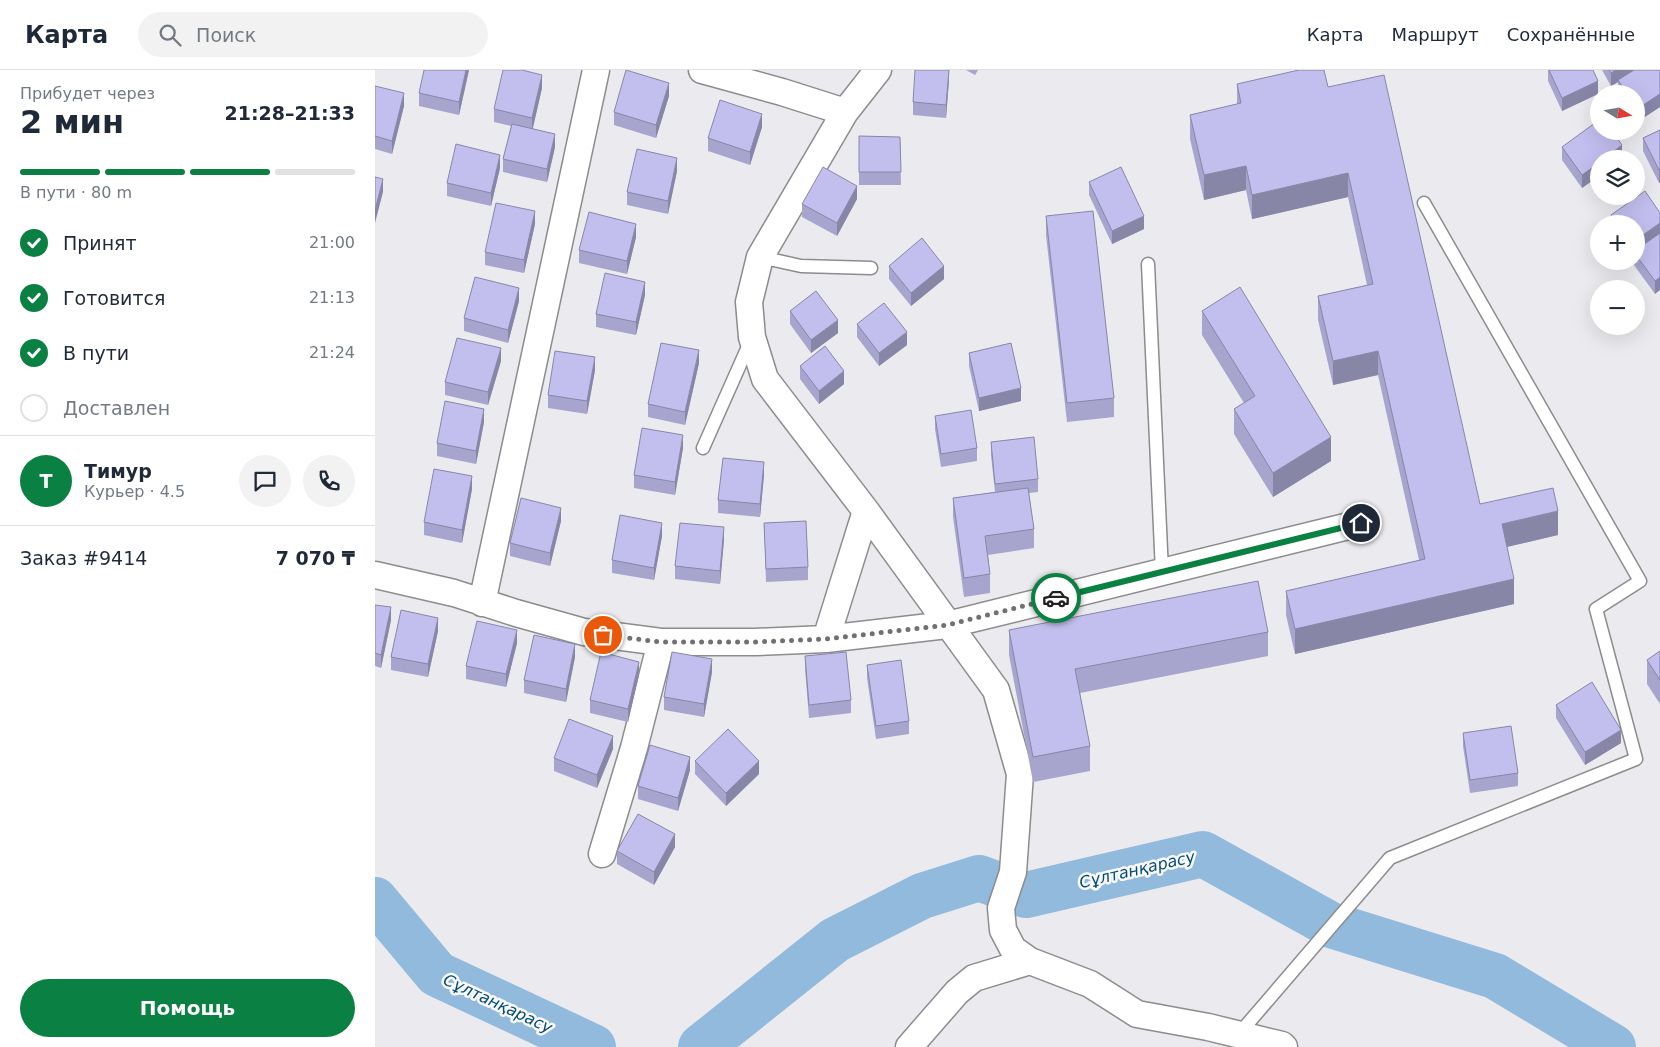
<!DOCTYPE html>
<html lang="ru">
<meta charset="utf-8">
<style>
:root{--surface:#fff;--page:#f2f2f3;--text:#1f2937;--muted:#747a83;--line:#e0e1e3;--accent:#0b8043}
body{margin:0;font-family:"DejaVu Sans",sans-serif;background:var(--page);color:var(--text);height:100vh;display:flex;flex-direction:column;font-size:19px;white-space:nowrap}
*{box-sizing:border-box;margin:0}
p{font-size:16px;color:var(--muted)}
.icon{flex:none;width:28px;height:28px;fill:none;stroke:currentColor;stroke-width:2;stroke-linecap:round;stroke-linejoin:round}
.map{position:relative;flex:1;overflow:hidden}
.panel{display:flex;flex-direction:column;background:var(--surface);width:375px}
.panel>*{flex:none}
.needle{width:32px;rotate:101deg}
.tools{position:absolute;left:1215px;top:15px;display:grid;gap:10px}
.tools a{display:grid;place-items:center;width:55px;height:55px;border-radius:50%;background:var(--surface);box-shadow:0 5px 20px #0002;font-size:25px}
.pin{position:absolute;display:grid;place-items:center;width:42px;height:42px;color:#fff;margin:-21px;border:2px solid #fff;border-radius:50%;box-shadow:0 1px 5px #0007}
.courier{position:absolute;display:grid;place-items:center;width:50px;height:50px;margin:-25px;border:4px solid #0b8043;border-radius:50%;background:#fff;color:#222;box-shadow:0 1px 6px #0007}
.headline em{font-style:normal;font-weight:700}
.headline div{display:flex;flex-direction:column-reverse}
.headline{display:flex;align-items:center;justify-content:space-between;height:85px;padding:0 20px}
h1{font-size:32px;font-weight:700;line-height:38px}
.bar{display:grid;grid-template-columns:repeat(4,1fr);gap:8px 5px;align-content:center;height:60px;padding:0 20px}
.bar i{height:6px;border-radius:4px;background:var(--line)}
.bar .active{background:var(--accent)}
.bar p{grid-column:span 4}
.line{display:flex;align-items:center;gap:12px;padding:0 20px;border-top:1px solid var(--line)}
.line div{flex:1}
.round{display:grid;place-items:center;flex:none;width:52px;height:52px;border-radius:26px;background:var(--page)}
ol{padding:0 20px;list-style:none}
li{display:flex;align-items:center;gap:15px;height:55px}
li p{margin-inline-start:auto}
li .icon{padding:5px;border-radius:50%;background:var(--accent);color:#fff;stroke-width:4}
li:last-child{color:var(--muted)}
li i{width:28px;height:28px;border:2px solid var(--line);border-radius:50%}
.cta{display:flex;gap:10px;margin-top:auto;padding:10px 20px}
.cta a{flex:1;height:58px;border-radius:30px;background:var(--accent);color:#fff;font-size:20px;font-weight:700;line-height:58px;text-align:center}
header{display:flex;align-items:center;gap:30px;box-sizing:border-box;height:70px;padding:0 25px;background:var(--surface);border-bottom:1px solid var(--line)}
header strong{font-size:24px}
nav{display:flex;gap:28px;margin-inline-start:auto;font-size:18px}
.search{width:350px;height:45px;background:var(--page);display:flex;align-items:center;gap:12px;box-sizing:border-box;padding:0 18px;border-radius:28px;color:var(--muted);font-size:19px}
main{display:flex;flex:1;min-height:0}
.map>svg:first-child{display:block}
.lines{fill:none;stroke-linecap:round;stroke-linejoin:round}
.river{stroke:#91badd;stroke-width:46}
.service-casing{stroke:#8c8c8f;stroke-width:15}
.minor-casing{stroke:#8c8c8f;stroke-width:29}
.service{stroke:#fff;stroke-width:12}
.minor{stroke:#fff;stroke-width:26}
.wall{fill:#a7a4ce}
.shaded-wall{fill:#8886a7}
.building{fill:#c2bfef;stroke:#8886a7}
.done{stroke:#717174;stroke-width:5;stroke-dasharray:0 9}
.route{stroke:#0b8043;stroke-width:6}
.labels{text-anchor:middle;stroke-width:5;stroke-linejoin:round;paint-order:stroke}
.water-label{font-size:16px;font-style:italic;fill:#014b76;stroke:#f9f9fc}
</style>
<header>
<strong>Карта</strong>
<div class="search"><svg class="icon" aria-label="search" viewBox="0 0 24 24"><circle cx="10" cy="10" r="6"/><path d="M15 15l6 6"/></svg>Поиск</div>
<nav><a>Карта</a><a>Маршрут</a><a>Сохранённые</a></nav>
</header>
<main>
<section class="panel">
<div class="headline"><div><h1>2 мин</h1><p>Прибудет через</p></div><em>21:28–21:33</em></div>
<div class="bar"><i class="active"></i><i class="active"></i><i class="active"></i><i></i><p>В пути · 80 m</p></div>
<ol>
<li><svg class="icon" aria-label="check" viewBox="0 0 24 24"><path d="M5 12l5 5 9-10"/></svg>Принят<p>21:00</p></li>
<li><svg class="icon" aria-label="check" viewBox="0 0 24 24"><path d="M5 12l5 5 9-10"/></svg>Готовится<p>21:13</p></li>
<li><svg class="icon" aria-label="check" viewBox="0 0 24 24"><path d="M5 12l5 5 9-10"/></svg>В пути<p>21:24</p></li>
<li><i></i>Доставлен</li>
</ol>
<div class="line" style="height:90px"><b class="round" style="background:var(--accent);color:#fff">Т</b><div><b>Тимур</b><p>Курьер · 4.5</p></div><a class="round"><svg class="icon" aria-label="chat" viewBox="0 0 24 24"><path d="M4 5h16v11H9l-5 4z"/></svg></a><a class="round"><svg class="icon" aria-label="phone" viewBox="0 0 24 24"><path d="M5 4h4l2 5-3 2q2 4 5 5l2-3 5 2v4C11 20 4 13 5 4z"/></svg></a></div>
<div class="line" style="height:65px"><div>Заказ #9414</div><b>7 070 ₸</b></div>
<div class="cta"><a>Помощь</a></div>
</section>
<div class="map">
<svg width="1285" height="977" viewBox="0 0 1285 977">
<rect width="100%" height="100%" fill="#ebebef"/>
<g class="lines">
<path class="river" d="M0,830L62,904L218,977
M326,977L460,870L547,826L604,808L651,825L828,784L956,855L1120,906L1238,977"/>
<defs>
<path id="service" d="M385,187L426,196L496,198
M773,194L787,502
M328,378L376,270
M863,965L1015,788L1261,689L1221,539L1265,511L1049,133"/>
<path id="minor" d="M327,0L407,22L470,42
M503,0L470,42L385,187L374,232L377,267L390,309L491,441L621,620L645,704L638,802L626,838L628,860L638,879L655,891L715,914L762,944L833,957L907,975L909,977
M0,505L79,523L141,543L209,562L286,572H380L451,569L572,555L986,453
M107,533L221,0
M451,569L491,441
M227,784L259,678L286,572
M534,977L582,922L599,908L655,891"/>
</defs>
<use href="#service" class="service-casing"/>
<use href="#minor" class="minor-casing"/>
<use href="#service" class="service"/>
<use href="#minor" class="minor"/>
</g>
<path class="wall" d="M94,0L84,45L44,36V23Z
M591,0H603L600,5Z
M1173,0H1218L1223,24L1187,41L1173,11Z
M1227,0H1284L1285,1V37L1262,52L1261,51V24H1244L1243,12L1236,16Z
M574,10L571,48L538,45V32Z
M862,14L953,17L1105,434L1183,465L1132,477L1139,534L920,584L911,545V521L1044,490L1003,305L958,315L943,250V226L992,215L973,127L877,149L871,120L829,130L815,69V45L862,34Z
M0,16L29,36L17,84L0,79Z
M167,18L158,58L180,77L172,112L128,102V89L136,56L119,52V39Z
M294,26L281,68L239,55V42Z
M387,57L375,95L333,81V68Z
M1285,60V112L1284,113L1268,81V68Z
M484,66L525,67L526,115H484Z
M1187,77L1247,88V89H1224V106L1207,118L1187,90Z
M125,98L116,136L72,126V113Z
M302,101L293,144L252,135V122Z
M714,112L769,159L737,174L714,125Z
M482,129L462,166L427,147V134Z
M1285,143L1280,224L1259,195V191H1261V154H1236V145Z
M671,146L739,328V347L692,352L671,165Z
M160,154L149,203L110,195V182Z
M261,167L252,204L204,193V180Z
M514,196L569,209L536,236L514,209Z
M270,225L261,265L221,257V244Z
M144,231L133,273L89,261V248Z
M415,241L463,263L436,283L415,254Z
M827,241L956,391L898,427L859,364V339L869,333L827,265Z
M482,254L532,275L504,296L482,267Z
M594,283L646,331L604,341L594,296Z
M126,291L113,335L70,325V312Z
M324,293L310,355L273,347V334Z
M425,296L469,314L444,334L425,309Z
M220,300L212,344L173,338V325Z
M560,346L602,378V391L566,397L560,359Z
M109,352L101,394L62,386V373Z
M616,372L663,409V422L654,423L659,459V478L613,485L615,504V523L589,527L578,447V428L620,422L616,385Z
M308,378L300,425L259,418V405Z
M389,405L385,447L343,443V430Z
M97,419L87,473L49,465V452Z
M186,451L175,496L135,486V473Z
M389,453L433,497V510L391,512Z
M287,466L279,510L237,503V490Z
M349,470L345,514L300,509V496Z
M0,535L16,550L6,598L0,596Z
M634,560L893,562V586L705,623L715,676V701L658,712L634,585Z
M63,561L53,607L16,600V587Z
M142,573L131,617L91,609V596Z
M1285,581V634L1272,614V590Z
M430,586L476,630V643L434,648L430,599Z
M200,587L191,632L149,623V610Z
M492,595L534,651V664L501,669L492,608Z
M337,602L329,647L289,640V627Z
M264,605L253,652L215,643V630Z
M1181,635L1246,673L1210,695L1181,648Z
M1088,663L1143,703V716L1095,723L1088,676Z
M238,679L222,718L179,701V688Z
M320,691L384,704L351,736L320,704Z
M315,700L303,741L263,729V716Z
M300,777L279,815L242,794V781Z"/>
<path class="shaded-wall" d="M91,0H94L84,45V32Z
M574,0V10L571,48V35Z
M1241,0H1264L1236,16V3Z
M167,5V18L157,61V48Z
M1223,11V24L1187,41V28Z
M294,13V26L281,68V55Z
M29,23V36L17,84V71Z
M1285,24V37L1262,52V39Z
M387,44V57L375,95V82Z
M180,64V77L172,112V99Z
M1247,75V89H1229Z
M125,85V98L116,136V123Z
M302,88V101L293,144V131Z
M1224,93V106L1207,118V105Z
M871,96V120L829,130V105Z
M1285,99V112L1284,113V100Z
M973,103V127L877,149V125Z
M8,109V122L0,153V140Z
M482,116V129L462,166V153Z
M160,141V154L149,203V190Z
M769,146V159L737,174V161Z
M1285,153V166L1261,183V170Z
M261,154V167L252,204V191Z
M569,196V209L536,236V223Z
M1285,207V220L1280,224V211Z
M270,212V225L261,265V252Z
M144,218V231L133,273V260Z
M463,250V263L436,283V270Z
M532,262V275L504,296V283Z
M126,278V291L113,335V322Z
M324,280V293L310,355V342Z
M1003,281V305L958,315V291Z
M220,287V300L212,344V331Z
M469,301V314L444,334V321Z
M646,318V331L604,341V328Z
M109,339V352L101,394V381Z
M308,365V378L300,425V412Z
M956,367V391L898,427V403Z
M389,392V405L385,447V434Z
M97,406V419L87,473V460Z
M186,438V451L175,496V483Z
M1183,441V465L1127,478V454Z
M287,453V466L279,510V498Z
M349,457V470L345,514V501Z
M1139,509V534L920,584V559Z
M16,537V550L6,598V585Z
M63,548V561L53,607V594Z
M142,560V573L131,617V604Z
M200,574V587L191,632V619Z
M337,589V602L329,647V634Z
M264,592V605L253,652V639Z
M1246,660V673L1210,695V682Z
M238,666V679L222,718V705Z
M315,687V700L303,741V728Z
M384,691V704L351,736V723Z
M300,764V777L279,815V802Z"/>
<path class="building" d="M49,0H91L84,32L44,23Z
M128,0H147L167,5L157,48L119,39Z
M251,0L294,13L281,55L239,42Z
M540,0H574L571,35L538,32Z
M924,0H949L953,17L1009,5L1105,434L1178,418L1183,441L1127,454L1139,509L920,559L911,521L1050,489L1003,281L958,291L943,226L998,214L973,103L877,125L871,96L829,105L815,45L866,33L862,14Z
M1174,0H1218L1223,11L1187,28Z
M1234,0H1241L1236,3Z
M1259,0H1284L1285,1V24L1262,39L1261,38V24H1252L1243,10Z
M0,16L29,23L17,71L0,66Z
M345,30L387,44L375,82L333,68Z
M1224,50V61H1237L1247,75L1229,89H1224V93L1207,105L1187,77Z
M137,54L180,64L172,99L128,89Z
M1285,60V99L1284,100L1268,68Z
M484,66L525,67L526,102H484Z
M81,74L125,85L116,123L72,113Z
M262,79L302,88L293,131L252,122Z
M448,97L482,116L462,153L427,134Z
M746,97L769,146L737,161L714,112Z
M0,107L8,109L0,140Z
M1270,121L1285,143V153L1261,170V154H1242L1236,145Z
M121,133L160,141L149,190L110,182Z
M718,141L739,328L692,333L671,146Z
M214,142L261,154L252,191L204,180Z
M1285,163V207L1280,211L1261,185V180Z
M547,168L569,196L536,223L514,196Z
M230,203L270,212L261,252L221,244Z
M100,207L144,218L133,260L89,248Z
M865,217L956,367L898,403L859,339L880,326L827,241Z
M441,221L463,250L436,270L415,241Z
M509,233L532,262L504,283L482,254Z
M82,268L126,278L113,322L70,312Z
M286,273L324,280L310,342L273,334Z
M636,273L646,318L604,328L594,283Z
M450,276L469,301L444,321L425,296Z
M180,281L220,287L212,331L173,325Z
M70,331L109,339L101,381L62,373Z
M596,340L602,378L566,384L560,346Z
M267,358L308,365L300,412L259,405Z
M659,367L663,409L620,414L616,372Z
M348,388L389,392L385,434L343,430Z
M59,399L97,406L87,460L49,452Z
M653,418L659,459L610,466L615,504L589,508L578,428Z
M146,428L186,438L175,483L135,473Z
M245,445L287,453L279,498L237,490Z
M431,451L433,497L391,499L389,453Z
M305,453L349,457L345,501L300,496Z
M883,511L893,562L700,599L715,676L658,687L634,560Z
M0,535L16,537L6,585L0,583Z
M26,540L63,548L53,594L16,587Z
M102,551L142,560L131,604L91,596Z
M159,565L200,574L191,619L149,610Z
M1285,581V610L1272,590Z
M226,582L264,592L253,639L215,630Z
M297,582L337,589L329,634L289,627Z
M471,582L476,630L434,635L430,586Z
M526,590L534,651L501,656L492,595Z
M1217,612L1246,660L1210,682L1181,635Z
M194,649L238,666L222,705L179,688Z
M1136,656L1143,703L1095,710L1088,663Z
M353,659L384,691L351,723L320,691Z
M275,675L315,687L303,728L263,716Z
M263,744L300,764L279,802L242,781Z"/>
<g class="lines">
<path class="done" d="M228,565L286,572H380L451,569L572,555L681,528"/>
<path class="route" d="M681,528L986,453"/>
</g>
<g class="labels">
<g class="water-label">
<text transform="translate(762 799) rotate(-13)" y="6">Сұлтанқарасу</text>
<text transform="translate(123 933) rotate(25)" y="6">Сұлтанқарасу</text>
</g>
</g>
</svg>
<div class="tools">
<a><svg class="needle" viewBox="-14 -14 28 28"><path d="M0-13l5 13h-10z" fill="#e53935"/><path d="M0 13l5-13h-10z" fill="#747a83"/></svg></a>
<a><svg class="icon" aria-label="layers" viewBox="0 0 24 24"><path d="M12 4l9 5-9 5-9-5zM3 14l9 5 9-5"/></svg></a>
<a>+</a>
<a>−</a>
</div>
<div class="pin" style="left:228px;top:565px;background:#ea580c"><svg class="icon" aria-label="bag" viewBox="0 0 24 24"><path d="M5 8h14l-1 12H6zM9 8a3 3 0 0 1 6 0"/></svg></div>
<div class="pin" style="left:986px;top:453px;background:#1f2937"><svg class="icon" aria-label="home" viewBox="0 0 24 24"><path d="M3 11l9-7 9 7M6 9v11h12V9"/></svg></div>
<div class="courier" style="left:681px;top:528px"><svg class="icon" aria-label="car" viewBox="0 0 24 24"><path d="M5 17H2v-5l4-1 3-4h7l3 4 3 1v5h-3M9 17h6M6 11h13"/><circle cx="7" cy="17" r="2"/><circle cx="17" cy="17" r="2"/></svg></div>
</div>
</main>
